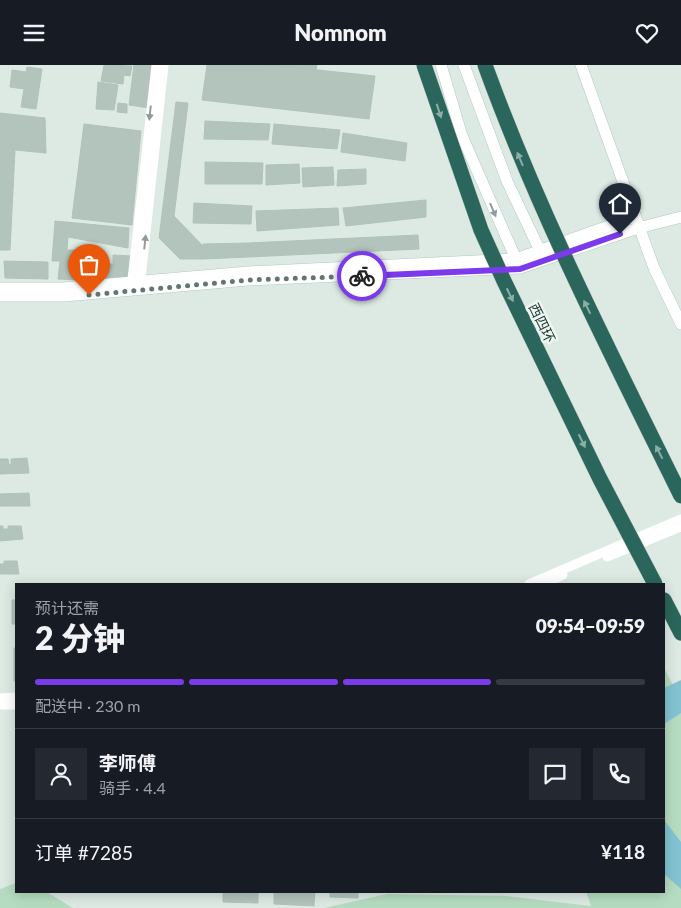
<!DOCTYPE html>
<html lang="zh">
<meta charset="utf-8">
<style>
:root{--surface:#171b24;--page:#242831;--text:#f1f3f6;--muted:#9ea1a6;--line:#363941;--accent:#7c3aed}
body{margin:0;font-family:Lato,"Noto Sans SC",sans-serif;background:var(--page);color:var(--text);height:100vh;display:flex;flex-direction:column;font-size:19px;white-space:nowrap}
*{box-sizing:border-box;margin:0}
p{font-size:16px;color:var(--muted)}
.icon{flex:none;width:28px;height:28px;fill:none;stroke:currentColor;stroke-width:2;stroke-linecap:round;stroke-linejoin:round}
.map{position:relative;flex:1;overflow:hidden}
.sheet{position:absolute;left:15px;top:518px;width:650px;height:310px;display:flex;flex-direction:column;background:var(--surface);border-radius:0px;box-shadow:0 2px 12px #0003}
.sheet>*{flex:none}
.pin{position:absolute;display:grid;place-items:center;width:42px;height:42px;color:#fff;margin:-51px -21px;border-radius:50% 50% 50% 0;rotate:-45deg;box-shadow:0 0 5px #0007}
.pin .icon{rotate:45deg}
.courier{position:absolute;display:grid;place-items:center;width:50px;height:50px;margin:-25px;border:4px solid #7c3aed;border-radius:50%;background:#fff;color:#222;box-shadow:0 1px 6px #0007}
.headline em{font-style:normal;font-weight:800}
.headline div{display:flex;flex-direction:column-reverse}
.headline{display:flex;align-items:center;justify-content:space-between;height:85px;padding:0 20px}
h1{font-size:32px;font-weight:800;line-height:38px}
.bar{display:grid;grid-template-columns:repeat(4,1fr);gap:8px 5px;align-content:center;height:60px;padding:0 20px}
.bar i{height:6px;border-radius:4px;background:var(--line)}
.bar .current{background:var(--accent)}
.bar p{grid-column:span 4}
.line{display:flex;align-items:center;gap:12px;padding:0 20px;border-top:1px solid var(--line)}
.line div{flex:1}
.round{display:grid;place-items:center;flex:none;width:52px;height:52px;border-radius:0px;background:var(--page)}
header{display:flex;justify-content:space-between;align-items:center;height:65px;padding:0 20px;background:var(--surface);font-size:22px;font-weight:800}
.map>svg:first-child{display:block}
.green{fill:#b5dcc0}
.water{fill:#83c3d1}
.building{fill:#b3c4bd;stroke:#b0c3bb}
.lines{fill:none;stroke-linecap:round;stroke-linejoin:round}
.secondary-casing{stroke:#b0c9c1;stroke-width:12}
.highway-casing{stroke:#bcc4c2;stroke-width:16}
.street{stroke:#fff;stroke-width:9}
.secondary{stroke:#fff;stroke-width:11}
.highway{stroke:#2a665b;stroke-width:15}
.highway-bridge-casing{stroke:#bcc4c2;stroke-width:16;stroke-linecap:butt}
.highway-bridge{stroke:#2a665b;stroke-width:15}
.oneway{fill:#8caea6}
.oneway2{fill:#8f9c99}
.done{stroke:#627771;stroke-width:5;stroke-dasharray:0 9}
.route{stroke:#7c3aed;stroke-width:6}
.labels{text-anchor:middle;stroke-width:5;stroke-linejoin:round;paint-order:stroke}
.street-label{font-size:14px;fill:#1f3933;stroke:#eef6f2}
</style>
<header><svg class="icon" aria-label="menu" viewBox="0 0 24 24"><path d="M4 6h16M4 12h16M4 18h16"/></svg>Nomnom<svg class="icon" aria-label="heart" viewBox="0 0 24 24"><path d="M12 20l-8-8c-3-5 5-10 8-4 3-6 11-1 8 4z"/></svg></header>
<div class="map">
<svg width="681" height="843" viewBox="0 0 681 843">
<rect width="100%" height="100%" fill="#ddeae4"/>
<path class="green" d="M664,603L681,635V843H324L387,829L506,831L591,841L586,826H664Z
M16,818V826H45L73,843H0V824Z"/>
<path class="water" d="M681,615V648L664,659V623Z
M664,755L681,777V824L664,809Z"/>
<path class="building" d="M104,0L132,1L130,11L124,10L123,19L101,16Z
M134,0H154L149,43L129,40Z
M207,0H271L375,11L369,54L202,35Z
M271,0H317L316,5Z
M27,2L42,4L36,44L21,42L24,24L10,22L12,5L26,7Z
M98,17L118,20L114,45L96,44Z
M176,37L188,38L174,151L203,181V194H180L159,173Z
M118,38L127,39V48L117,47Z
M0,48L45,53L46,88L15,85L10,185H0Z
M205,56L270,59L268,75L204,74Z
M84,59L141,66L132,160L72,153Z
M274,59L340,65L337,84L272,79Z
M343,68L407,78L405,96L341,87Z
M205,97L263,98L262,119H205Z
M299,99L300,118L266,120V100Z
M333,102L334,120L303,122L302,103Z
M366,104V119L337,121L338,105Z
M426,135V152L346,161L343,143Z
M194,138L252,141L251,159L193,158Z
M338,143L339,160L257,166L256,146Z
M55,156L129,163L128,183L68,172L67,185H77L74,197L109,199V216L58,214L60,196H52Z
M418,170L419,184L248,192V178Z
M248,178V192L203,194V179Z
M113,190L131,191V209L123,216H109V199H113Z
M4,196L48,197V214L5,213Z
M27,393L29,408L0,409V394H8L9,400H11V394Z
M29,428L30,441H0V429Z
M0,461H3V464H8V461H21L23,474L0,476Z
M4,496H17L19,509H0V499H4Z
M12,535H16V559H12Z
M14,583H16V616H14Z
M223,826H258V838L223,837Z
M274,826H315L314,841L274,839Z
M330,826H358V833L330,832Z"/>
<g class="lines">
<defs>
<path id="secondary" d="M441,0L462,71L519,201
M464,0L507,116L542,190
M581,0L654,203L681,259
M0,223H63L248,207L516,194L634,152
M0,231H64L248,215L520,203L638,163L681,152"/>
<path id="highway" d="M664,535L681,568"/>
</defs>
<use href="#secondary" class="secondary-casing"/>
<use href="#highway" class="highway-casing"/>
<path class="street" d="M131,223L156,0
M140,223L164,0
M607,492L681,462
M529,519L681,454
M545,519L563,510
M0,633L16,632
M0,640H16"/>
<use href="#secondary" class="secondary"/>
<use href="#highway" class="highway"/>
<defs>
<path id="highway-bridge" d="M424,0L481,165L504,216L600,414L655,519
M485,0C539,149 611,289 681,431"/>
</defs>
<use href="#highway-bridge" class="highway-bridge-casing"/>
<use href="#highway-bridge" class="highway-bridge"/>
</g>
<defs><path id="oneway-solid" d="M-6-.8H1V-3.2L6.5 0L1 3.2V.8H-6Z" transform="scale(1.25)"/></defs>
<g class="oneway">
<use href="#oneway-solid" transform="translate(439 46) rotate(72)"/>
<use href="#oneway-solid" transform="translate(520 94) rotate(-113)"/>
<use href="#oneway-solid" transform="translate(510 230) rotate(64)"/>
<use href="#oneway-solid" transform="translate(587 242) rotate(-116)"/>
<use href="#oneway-solid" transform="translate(582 376) rotate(64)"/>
<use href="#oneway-solid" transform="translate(659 387) rotate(-117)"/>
</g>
<g class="oneway2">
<use href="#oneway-solid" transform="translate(150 48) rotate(96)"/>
<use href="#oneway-solid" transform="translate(493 145) rotate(67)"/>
<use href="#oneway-solid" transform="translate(145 177) rotate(-84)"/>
</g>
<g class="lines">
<path class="done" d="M89,230L248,215L362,211"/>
<path class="route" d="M362,211L520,204L620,169"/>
</g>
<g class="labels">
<g class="street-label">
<text transform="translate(542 258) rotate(64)" y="5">西四环</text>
</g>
</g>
</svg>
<div class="pin" style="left:89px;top:230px;background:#ea580c"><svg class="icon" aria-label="bag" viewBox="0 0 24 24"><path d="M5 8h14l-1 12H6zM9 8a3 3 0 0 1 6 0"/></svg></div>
<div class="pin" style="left:620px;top:169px;background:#1f2937"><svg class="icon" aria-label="home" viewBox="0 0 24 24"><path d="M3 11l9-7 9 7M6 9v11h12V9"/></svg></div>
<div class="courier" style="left:362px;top:211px"><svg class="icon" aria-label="bike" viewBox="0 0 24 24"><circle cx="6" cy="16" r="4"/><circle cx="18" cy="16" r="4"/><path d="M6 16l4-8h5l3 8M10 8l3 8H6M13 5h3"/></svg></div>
<section class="sheet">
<div class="headline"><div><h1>2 分钟</h1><p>预计还需</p></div><em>09:54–09:59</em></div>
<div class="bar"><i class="current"></i><i class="current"></i><i class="current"></i><i></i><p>配送中 · 230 m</p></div>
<div class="line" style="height:90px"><a class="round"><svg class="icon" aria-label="person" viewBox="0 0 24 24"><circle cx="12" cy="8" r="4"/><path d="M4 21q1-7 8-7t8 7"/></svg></a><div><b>李师傅</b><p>骑手 · 4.4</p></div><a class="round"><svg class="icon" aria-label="chat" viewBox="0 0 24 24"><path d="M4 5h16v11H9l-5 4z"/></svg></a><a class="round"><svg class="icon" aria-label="phone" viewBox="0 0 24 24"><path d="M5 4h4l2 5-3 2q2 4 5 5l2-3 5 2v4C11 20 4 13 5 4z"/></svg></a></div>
<div class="line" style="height:65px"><div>订单 #7285</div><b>¥118</b></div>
</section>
</div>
